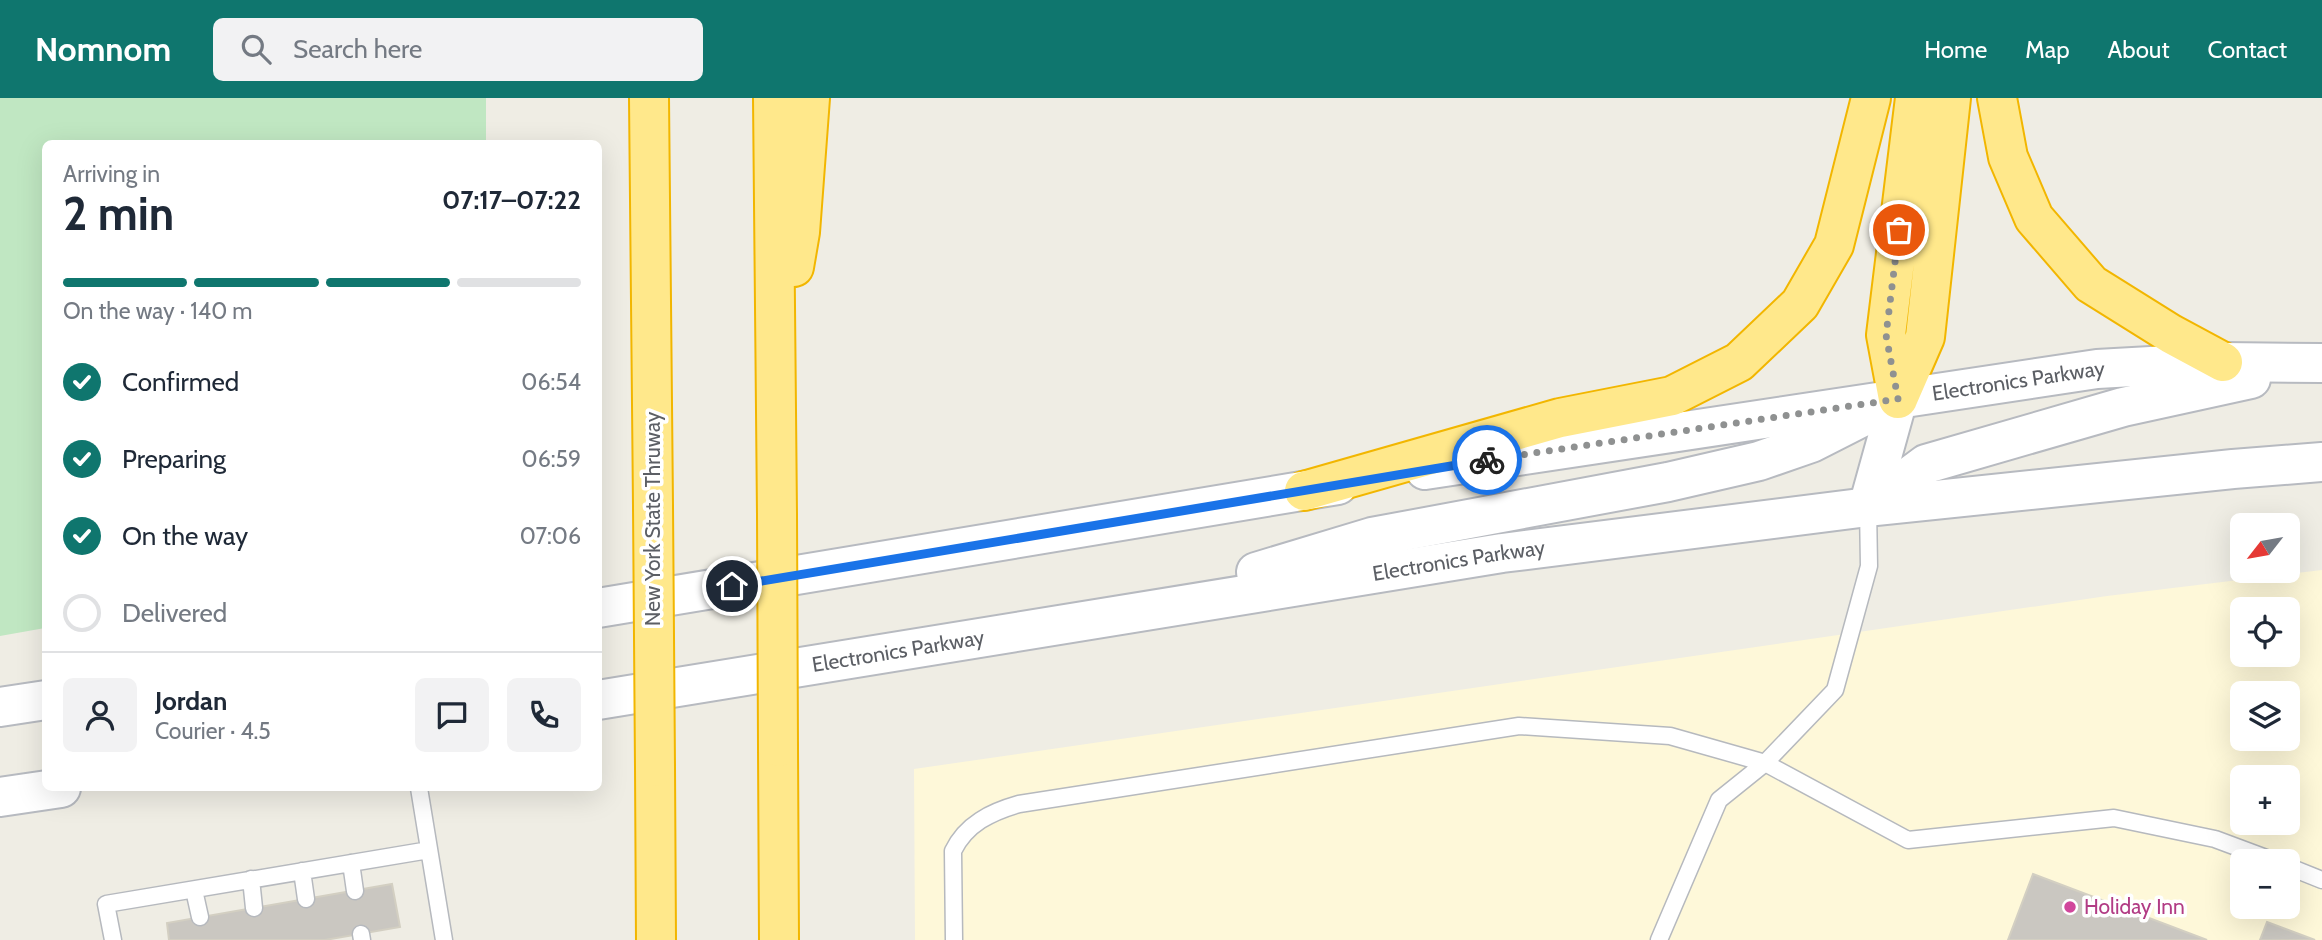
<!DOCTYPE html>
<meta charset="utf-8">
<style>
:root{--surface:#fff;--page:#f2f2f3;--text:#1f2937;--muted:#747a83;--line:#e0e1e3;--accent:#0f766e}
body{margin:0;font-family:Cabin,sans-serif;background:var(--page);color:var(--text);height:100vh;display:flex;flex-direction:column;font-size:26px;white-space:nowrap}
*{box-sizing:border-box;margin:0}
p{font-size:23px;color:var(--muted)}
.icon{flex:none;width:38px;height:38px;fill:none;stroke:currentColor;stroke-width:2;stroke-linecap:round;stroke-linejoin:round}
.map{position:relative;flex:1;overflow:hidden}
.details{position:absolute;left:42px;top:42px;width:560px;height:651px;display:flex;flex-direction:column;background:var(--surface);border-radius:10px;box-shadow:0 7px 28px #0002}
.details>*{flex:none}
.needle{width:46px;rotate:239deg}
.tools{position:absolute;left:2230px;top:415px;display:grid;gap:14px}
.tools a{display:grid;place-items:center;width:70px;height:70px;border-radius:10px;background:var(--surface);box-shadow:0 7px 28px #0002;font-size:35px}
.pin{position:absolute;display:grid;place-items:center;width:60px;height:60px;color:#fff;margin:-30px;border:4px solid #fff;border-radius:50%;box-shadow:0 2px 7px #0007}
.courier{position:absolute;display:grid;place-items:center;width:70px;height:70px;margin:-35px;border:5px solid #1a73e8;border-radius:50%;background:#fff;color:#222;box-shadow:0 2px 9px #0007}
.head em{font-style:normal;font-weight:700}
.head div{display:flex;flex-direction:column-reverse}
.head{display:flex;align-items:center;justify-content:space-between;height:119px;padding:0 21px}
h1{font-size:46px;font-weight:700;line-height:52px}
.bar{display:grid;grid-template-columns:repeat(4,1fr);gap:10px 7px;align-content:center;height:84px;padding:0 21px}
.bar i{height:9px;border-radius:5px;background:var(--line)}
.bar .current{background:var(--accent)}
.bar p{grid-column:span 4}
.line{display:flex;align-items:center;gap:18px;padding:0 21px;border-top:2px solid var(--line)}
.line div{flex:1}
.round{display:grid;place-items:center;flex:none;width:74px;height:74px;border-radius:10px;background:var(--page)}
ol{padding:0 21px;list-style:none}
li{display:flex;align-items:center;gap:21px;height:77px}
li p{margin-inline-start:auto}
li .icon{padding:7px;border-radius:50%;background:var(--accent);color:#fff;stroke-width:4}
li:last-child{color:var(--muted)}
li i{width:38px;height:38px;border:4px solid var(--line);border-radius:50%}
header{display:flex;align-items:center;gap:42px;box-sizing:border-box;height:98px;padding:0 35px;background:var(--accent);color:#fff}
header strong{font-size:33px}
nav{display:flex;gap:38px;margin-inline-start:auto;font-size:24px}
.search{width:490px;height:63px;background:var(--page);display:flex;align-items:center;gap:18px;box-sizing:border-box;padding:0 24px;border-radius:10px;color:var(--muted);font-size:26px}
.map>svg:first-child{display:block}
.commercial{fill:#fef8d9;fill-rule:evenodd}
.green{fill:#c0e7c2}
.building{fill:#cac7c1;stroke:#d3cfc2;stroke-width:2}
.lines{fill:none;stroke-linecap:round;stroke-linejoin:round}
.service-casing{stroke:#b6b9be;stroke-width:19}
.secondary-casing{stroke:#b7bac0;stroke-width:42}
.motorway-casing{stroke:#f2b600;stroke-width:42}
.service{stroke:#fff;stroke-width:16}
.secondary{stroke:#fff;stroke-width:38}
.motorway{stroke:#ffe88b;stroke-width:38}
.motorway-bridge-casing{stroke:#f2b600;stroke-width:42;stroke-linecap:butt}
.motorway-bridge{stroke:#ffe88b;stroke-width:38}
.done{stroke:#8f9191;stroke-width:7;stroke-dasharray:0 12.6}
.route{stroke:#1a73e8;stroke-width:9}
.hotel-dot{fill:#d1479c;stroke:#fff;stroke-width:2.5}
.labels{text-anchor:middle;stroke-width:7;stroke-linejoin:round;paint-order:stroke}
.street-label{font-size:21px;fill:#5c5f65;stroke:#fff}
.hotel-label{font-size:21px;fill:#b23c85;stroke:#fff;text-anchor:start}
</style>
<header>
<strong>Nomnom</strong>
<div class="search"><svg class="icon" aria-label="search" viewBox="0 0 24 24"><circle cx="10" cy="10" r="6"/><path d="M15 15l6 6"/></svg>Search here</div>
<nav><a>Home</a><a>Map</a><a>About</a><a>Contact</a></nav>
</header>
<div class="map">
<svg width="2322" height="842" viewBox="0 0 2322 842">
<rect width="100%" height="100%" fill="#efede4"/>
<path class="commercial" d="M2322,472V842H915L914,671L2107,498ZM2242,511H2287V556H2242ZM2242,595H2287V640H2242ZM2242,679H2287V724H2242ZM2242,763H2287V808H2242Z"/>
<path class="green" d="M0,0H486V45L46,46L45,530L0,538Z"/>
<path class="building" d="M2033,776L2207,842H2008Z
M392,786L400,829L325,842H169L167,825Z
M2267,824L2315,842H2260Z"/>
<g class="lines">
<defs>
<path id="service" d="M1868,409L1869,468L1835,592L1765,665L1908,742L2114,720L2215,741L2274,763
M419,690L444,842
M351,765L355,793
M2287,768L2322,782
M302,773L306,801
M251,781L254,810
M194,792L200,819
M361,836L362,842
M113,842L106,806L429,752
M954,842L953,753C966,726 991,714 1019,706L1519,628L1670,638L1765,665
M1659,842L1719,702L1765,665"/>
<g id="secondary">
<path id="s1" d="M1425,372L2097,271L2223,264L2322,265"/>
<path d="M1868,409L1926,366L2123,309L2251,281"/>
<path d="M1868,409L1898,301"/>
<path d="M1256,474L1372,439L1668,384L1759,363L1811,345L1870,315"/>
<path d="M598,510L1338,387"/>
<path id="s2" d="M598,602L1502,455L1868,409L2233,371L2322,364"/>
<path d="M0,609L46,602"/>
<path d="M0,699L61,690"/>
</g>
<path id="motorway" d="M649,0L653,408
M773,0L777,417
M1997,0L2008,59L2034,120L2091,186L2171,236L2223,264
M794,169L800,134L810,0
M1898,301L1925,239L1951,0
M1898,301L1886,237L1915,0
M1304,393L1560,320L1672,298L1739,264L1800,206L1834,147L1871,0
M778,649L779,842
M655,669L656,842"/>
</defs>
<use href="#service" class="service-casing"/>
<use href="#secondary" class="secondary-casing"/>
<use href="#motorway" class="motorway-casing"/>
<use href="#service" class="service"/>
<use href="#secondary" class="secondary"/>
<use href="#motorway" class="motorway"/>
<defs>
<path id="motorway-bridge" d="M653,408L655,669
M777,417L778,649"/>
</defs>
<use href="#motorway-bridge" class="motorway-bridge-casing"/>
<use href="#motorway-bridge" class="motorway-bridge"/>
</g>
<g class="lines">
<path class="done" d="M1487,362L1898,301L1886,237L1899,132"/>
<path class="route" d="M732,488L1487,362"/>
</g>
<circle class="hotel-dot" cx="2070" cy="809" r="7"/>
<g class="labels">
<g class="street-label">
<text dy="7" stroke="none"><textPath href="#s1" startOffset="600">Electronics Parkway</textPath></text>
<text transform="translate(653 421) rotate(-90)" y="7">New York State Thruway</text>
<text dy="7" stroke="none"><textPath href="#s2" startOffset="872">Electronics Parkway</textPath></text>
<text dy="7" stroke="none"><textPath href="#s2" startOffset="304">Electronics Parkway</textPath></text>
</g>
<g class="hotel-label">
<text x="2084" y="816">Holiday Inn</text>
</g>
</g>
</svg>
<div class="tools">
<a><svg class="needle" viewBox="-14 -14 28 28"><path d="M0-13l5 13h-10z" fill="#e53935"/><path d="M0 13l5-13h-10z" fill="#747a83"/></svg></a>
<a><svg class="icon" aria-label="locate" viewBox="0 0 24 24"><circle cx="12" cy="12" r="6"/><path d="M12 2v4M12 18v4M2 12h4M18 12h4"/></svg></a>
<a><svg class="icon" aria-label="layers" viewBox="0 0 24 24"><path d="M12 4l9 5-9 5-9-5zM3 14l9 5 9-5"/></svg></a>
<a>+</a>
<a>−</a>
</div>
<div class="pin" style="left:1899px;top:132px;background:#ea580c"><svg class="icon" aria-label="bag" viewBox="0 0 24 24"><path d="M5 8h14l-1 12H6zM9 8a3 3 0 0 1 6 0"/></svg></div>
<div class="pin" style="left:732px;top:488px;background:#1f2937"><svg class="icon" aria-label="home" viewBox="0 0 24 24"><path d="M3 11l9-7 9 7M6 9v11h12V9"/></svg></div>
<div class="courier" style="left:1487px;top:362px"><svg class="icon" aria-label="bike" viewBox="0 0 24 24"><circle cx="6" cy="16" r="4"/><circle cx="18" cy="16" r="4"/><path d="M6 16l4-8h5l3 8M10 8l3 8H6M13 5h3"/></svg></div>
<section class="details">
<div class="head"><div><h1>2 min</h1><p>Arriving in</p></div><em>07:17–07:22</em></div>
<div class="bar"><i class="current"></i><i class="current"></i><i class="current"></i><i></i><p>On the way · 140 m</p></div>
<ol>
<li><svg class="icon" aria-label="check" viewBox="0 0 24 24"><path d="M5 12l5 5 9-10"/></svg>Confirmed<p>06:54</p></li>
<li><svg class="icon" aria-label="check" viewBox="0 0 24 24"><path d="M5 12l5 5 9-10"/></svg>Preparing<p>06:59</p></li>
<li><svg class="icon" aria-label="check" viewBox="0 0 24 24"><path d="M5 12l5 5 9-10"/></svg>On the way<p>07:06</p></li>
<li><i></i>Delivered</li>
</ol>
<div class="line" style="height:126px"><a class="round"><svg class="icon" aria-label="person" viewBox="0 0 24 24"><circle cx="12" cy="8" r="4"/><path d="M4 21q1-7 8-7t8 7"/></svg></a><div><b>Jordan</b><p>Courier · 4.5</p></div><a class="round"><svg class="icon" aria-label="chat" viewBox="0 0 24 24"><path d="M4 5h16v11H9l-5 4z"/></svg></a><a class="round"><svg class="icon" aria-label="phone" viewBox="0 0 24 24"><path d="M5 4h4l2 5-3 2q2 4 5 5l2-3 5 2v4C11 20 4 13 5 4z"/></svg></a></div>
</section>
</div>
